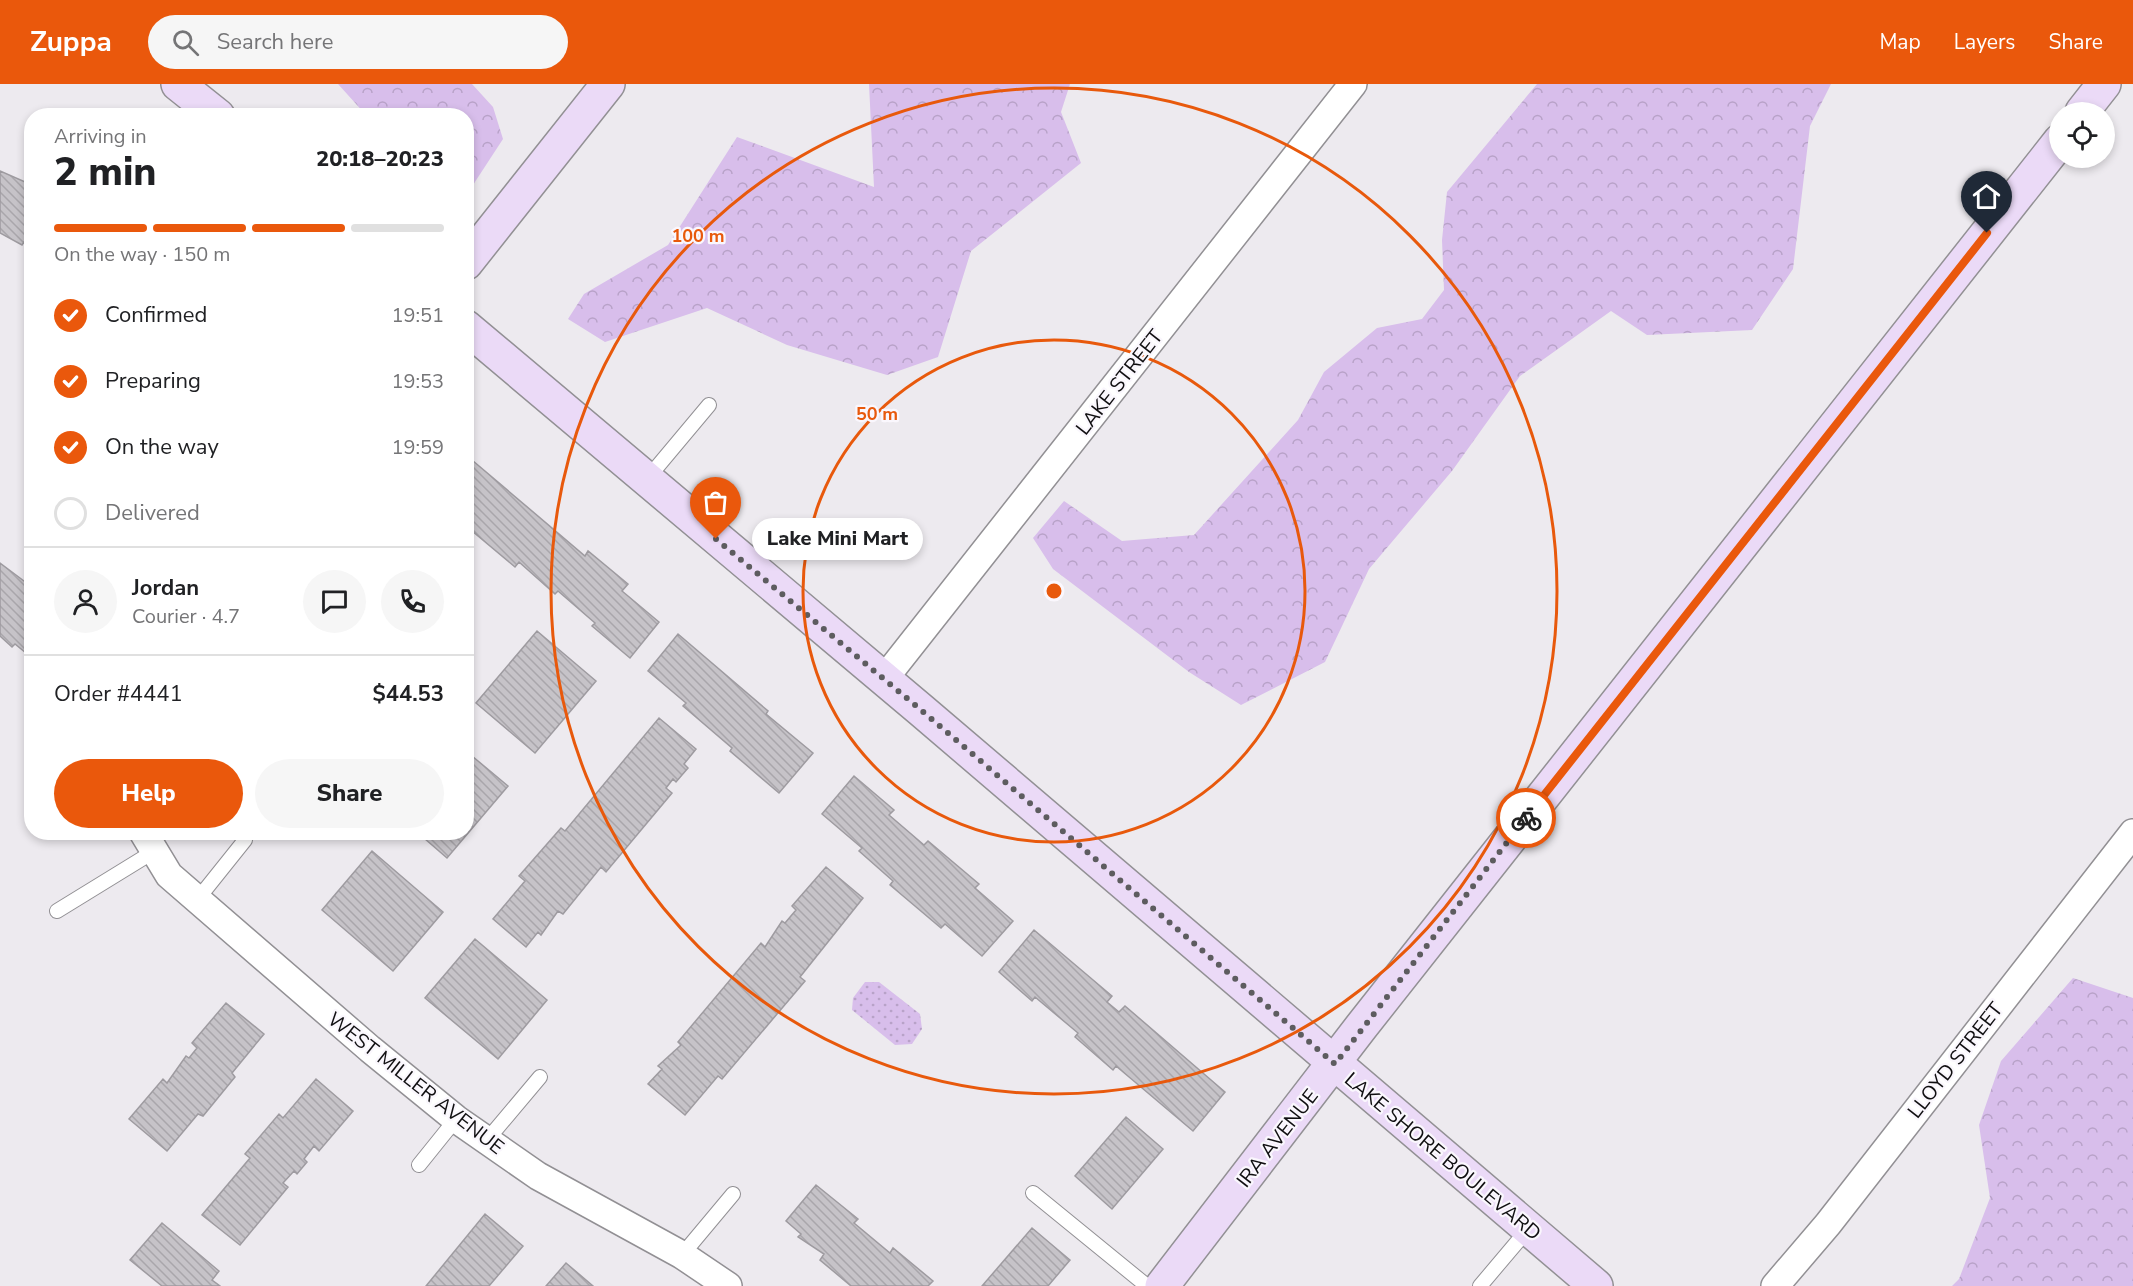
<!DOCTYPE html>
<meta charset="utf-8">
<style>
:root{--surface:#fff;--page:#f6f6f6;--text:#202124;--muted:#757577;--line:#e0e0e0;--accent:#ea580c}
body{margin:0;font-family:"Nunito Sans",sans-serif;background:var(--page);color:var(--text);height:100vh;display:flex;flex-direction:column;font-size:22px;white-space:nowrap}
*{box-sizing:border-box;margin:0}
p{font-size:20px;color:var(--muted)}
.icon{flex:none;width:33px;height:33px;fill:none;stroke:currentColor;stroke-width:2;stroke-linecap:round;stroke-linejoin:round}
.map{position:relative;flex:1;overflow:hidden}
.side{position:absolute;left:24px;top:24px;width:450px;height:732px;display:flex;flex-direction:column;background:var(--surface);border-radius:24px;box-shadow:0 3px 9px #0003}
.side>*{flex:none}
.buttons{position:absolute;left:2049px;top:18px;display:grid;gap:12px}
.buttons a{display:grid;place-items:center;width:66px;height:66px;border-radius:50%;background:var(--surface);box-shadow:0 3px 9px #0003;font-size:30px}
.pin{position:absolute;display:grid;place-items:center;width:51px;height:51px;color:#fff;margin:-62px -26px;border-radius:50% 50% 50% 0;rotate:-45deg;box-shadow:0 0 6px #0007}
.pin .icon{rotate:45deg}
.courier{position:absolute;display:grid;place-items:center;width:60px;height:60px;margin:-30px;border:4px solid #ea580c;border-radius:50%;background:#fff;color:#222;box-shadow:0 2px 8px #0007}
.bubble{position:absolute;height:42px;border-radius:21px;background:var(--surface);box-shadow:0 3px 9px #0003;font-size:20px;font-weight:800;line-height:42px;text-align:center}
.overview em{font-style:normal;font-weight:800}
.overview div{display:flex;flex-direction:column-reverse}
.overview{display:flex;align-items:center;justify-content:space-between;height:102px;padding:0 30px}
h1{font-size:39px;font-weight:800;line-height:45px}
.bar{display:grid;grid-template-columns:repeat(4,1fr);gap:9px 6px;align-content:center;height:72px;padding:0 30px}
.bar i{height:8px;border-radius:4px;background:var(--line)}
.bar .on{background:var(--accent)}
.bar p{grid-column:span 4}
.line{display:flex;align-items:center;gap:15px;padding:0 30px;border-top:2px solid var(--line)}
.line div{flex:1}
.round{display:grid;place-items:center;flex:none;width:63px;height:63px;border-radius:32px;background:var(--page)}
ol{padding:0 30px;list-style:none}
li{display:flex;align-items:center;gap:18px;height:66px}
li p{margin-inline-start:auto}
li .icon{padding:6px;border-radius:50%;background:var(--accent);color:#fff;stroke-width:4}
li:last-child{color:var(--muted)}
li i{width:33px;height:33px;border:3px solid var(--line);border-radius:50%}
.cta{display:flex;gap:12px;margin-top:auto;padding:12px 30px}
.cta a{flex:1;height:69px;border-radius:36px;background:var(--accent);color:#fff;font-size:24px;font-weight:800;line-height:69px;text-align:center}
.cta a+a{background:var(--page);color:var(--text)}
header{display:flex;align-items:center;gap:36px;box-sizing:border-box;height:84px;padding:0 30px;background:var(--accent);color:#fff}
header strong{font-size:28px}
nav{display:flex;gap:33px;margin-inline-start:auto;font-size:21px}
.search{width:420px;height:54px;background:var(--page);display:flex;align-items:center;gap:15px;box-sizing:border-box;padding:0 21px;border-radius:33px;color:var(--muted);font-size:22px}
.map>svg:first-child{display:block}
.grass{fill:url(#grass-dots)}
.forest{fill:url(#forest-crowns)}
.building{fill:url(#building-back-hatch);stroke:#9e9ba0;stroke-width:1.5}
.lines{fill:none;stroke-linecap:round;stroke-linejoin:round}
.lane-casing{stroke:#929094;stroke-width:16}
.street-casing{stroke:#929094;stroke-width:30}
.secondary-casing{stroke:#929094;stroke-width:36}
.lane{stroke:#fff;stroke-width:14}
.street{stroke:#fff;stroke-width:27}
.secondary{stroke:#ebdaf7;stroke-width:33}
.done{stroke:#5d5c5f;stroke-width:6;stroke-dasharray:0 10.8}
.route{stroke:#ea580c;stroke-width:8}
.ring{fill:none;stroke:#e8590c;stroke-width:3}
.labels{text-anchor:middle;stroke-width:4.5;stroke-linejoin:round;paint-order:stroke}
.street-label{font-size:20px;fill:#100f11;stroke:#faf7fd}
.centre{fill:#e8590c;stroke:#faf7fd;stroke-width:3}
.ring-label{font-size:18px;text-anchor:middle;font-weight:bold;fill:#e8590c;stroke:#faf7fd;stroke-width:4.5;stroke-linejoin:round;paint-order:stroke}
</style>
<header>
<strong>Zuppa</strong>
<div class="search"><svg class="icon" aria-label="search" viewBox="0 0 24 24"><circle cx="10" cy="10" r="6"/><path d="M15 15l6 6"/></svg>Search here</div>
<nav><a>Map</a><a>Layers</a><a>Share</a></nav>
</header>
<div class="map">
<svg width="2133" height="1202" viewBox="0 0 2133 1202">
<defs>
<pattern id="grass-dots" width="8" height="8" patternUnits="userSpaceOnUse" patternTransform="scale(1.5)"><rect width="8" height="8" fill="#d8beeb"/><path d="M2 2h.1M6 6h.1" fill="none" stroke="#b8a2c8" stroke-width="1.8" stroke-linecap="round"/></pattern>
<pattern id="forest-crowns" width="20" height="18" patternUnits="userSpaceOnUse" patternTransform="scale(1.5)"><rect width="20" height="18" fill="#d8beeb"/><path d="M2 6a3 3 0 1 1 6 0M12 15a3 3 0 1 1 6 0" fill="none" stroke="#b8a2c8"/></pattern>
<pattern id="building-back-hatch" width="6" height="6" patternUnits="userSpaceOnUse" patternTransform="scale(1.5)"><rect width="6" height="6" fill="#c6c3c8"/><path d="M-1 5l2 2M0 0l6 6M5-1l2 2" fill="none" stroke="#a9a6ab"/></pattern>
</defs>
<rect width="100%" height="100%" fill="#edeaef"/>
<path class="grass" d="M865,898H879L920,930L922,945L912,960L895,961L852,926L853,914Z"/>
<path class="forest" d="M338,0H472L493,23L503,55L471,104L467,102L466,32L366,31Z
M869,0H1070L1061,28L1081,79L971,167L938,273L887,291L787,261L707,224L605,258L568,235L584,210L668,161L737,53L874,103Z
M1537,0H1831L1810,42L1793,185L1752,246L1647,251L1611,227L1520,292L1452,387L1369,485L1325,578L1241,621L1189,588L1053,485L1033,454L1064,417L1122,457L1194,451L1298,336L1324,288L1377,244L1422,235L1444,206L1442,156L1447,108Z
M2073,894L2133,914V1202H1952L1959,1195L1990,1114L1979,1041L2001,977Z"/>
<path class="building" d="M0,87L32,101V162L24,158L22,161L0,149Z
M466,371L585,472L588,467L628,500L622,507L659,538L630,574L592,542L595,539L558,507L555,510L519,478L515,483L466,442Z
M0,479L32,503V574L15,560L12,563L0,552Z
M537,547L596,597L535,669L476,619Z
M678,550L768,627L766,630L813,669L779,709L730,667L732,664L683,622L686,619L648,587Z
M659,634L696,665L684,680L688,684L676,698L673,695L666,704L672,709L606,788L601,783L563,830L558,827L541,851L538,848L526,863L493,835L525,797L519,792L561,744L565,747Z
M466,667L508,702L447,774L417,748H466Z
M854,692L894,726L889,731L924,761L928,757L979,800L975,804L1013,837L982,872L945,840L941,844L890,801L893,797L859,767L862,764L822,730Z
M372,767L443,828L393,887L322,826Z
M826,783L863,814L800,893L805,897L722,995L718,992L685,1031L648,1000L662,985L658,982L681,961L678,958L761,859L765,863L782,837L785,839L796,826L792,822Z
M1034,846L1112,912L1107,918L1119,928L1125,922L1225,1008L1193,1047L1116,982L1113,986L1075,953L1078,949L1035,913L1032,917L999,888Z
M475,855L547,916L498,975L425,914Z
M226,919L264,950L232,989L235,993L203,1032L198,1030L167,1067L129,1035L163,995L167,999L186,972L189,974L197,964L192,959Z
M316,995L353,1027L319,1067L314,1062L304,1075L307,1078L297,1090L294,1087L283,1099L288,1103L240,1161L202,1131L250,1074L245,1070L279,1030L283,1034Z
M1126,1033L1163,1065L1112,1125L1075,1092Z
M816,1101L858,1135L854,1139L890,1169L893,1164L933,1197L928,1202H851L820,1176L824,1170L798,1153L801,1150L786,1137Z
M485,1130L523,1162L489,1202H426Z
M162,1139L219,1187L212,1196L220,1202H162L130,1176Z
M1032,1144L1070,1176L1048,1202H982Z
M566,1179L593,1202H546Z"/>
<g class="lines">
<defs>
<path id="lane" d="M647,395L709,321
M197,816L245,756
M57,827L153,768
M487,1056L540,993
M419,1081L456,1035
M1033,1109L1147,1202
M682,1171L733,1110
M1480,1202L1529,1144"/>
<path id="street" d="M884,595L1353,0
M143,748L169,791L370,965L456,1035L538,1092L682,1171L728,1202
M1775,1202L1828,1140L2133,749"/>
<path id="secondary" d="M178,0L218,32
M2082,28L2104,0
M466,179L608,0
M466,243L921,626L1596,1202
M1162,1202L1361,943L2060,57"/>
</defs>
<use href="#lane" class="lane-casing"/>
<use href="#street" class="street-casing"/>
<use href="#secondary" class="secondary-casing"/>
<use href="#lane" class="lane"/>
<use href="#street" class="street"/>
<use href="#secondary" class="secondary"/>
</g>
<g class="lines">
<path class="done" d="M716,455L921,626L1335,980L1526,734"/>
<path class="route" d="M1526,734L1987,149"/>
</g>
<g class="ring">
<circle cx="1054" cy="507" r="251"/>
<circle cx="1054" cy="507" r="503"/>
</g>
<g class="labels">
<g class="street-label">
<text transform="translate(1119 298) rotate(-52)" y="7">LAKE STREET</text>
<text transform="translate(1955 976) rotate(-52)" y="7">LLOYD STREET</text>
<text transform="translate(416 999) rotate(38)" y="7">WEST MILLER AVENUE</text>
<text transform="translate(1277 1054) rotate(-52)" y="7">IRA AVENUE</text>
<text transform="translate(1443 1072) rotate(40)" y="7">LAKE SHORE BOULEVARD</text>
</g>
</g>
<circle cx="1054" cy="507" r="9" class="centre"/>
<g class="ring-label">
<text x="698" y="158">100 m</text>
<text x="877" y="336">50 m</text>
</g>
</svg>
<div class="buttons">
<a><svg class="icon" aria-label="locate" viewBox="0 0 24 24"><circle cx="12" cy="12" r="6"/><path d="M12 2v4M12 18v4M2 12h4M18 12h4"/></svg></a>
</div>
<div class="pin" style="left:716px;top:455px;background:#ea580c"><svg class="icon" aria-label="bag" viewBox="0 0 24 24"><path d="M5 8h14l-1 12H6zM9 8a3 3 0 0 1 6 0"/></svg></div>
<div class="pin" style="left:1987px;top:149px;background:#1f2937"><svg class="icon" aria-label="home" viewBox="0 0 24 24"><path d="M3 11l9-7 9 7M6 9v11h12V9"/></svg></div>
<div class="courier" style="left:1526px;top:734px"><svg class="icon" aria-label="bike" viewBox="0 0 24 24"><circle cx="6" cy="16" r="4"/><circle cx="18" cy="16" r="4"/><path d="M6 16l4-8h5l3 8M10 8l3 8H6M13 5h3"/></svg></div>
<div class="bubble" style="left:752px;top:434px;width:171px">Lake Mini Mart</div>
<section class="side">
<div class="overview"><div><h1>2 min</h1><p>Arriving in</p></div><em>20:18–20:23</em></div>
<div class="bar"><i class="on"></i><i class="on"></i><i class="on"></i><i></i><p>On the way · 150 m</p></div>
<ol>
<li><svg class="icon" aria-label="check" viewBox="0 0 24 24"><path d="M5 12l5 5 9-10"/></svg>Confirmed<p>19:51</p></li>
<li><svg class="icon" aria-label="check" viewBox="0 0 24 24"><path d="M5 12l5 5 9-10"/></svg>Preparing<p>19:53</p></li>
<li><svg class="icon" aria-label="check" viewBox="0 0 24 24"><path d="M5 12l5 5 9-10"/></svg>On the way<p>19:59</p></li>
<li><i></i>Delivered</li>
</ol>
<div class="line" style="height:108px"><a class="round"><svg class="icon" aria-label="person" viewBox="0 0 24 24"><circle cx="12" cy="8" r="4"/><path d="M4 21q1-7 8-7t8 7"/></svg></a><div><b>Jordan</b><p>Courier · 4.7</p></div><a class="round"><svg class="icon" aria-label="chat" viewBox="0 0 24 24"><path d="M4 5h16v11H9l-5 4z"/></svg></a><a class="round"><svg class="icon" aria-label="phone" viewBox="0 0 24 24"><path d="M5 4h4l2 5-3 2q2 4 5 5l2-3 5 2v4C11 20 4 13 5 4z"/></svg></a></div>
<div class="line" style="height:78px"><div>Order #4441</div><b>$44.53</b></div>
<div class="cta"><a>Help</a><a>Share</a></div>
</section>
</div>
